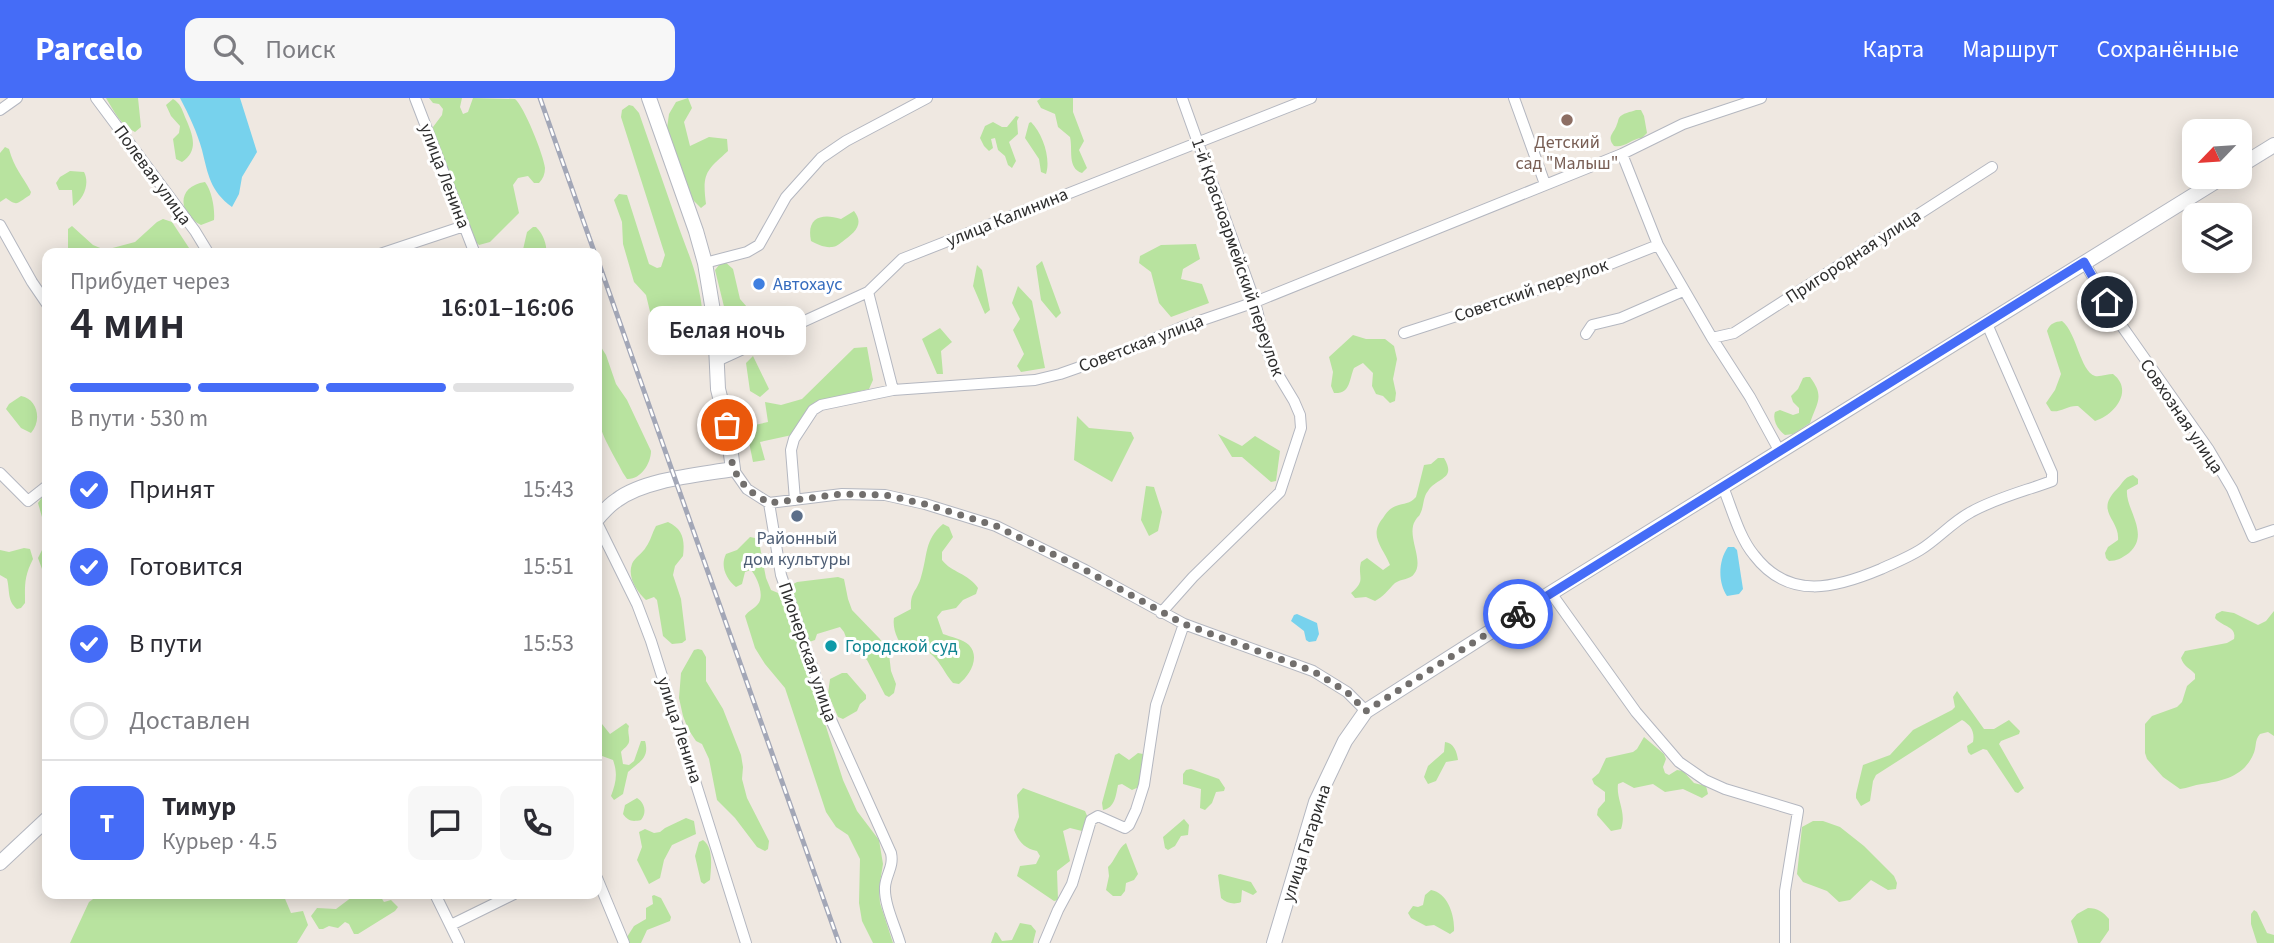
<!DOCTYPE html>
<html lang="ru">
<meta charset="utf-8">
<style>
:root{--surface:#fff;--page:#f7f7f7;--text:#2b2b33;--muted:#7c7c81;--line:#e1e1e2;--accent:#456cf7}
body{margin:0;font-family:"Source Sans 3",sans-serif;background:var(--page);color:var(--text);height:100vh;display:flex;flex-direction:column;font-size:26px;white-space:nowrap}
*{box-sizing:border-box;margin:0}
p{font-size:23px;color:var(--muted)}
.icon{flex:none;width:38px;height:38px;fill:none;stroke:currentColor;stroke-width:2;stroke-linecap:round;stroke-linejoin:round}
.map{position:relative;flex:1;overflow:hidden}
.sheet{position:absolute;left:42px;top:150px;width:560px;height:651px;display:flex;flex-direction:column;background:var(--surface);border-radius:14px;box-shadow:0 4px 18px #0003}
.sheet>*{flex:none}
.needle{width:46px;rotate:245deg}
.tools{position:absolute;left:2182px;top:21px;display:grid;gap:14px}
.tools a{display:grid;place-items:center;width:70px;height:70px;border-radius:14px;background:var(--surface);box-shadow:0 4px 18px #0003;font-size:35px}
.pin{position:absolute;display:grid;place-items:center;width:60px;height:60px;color:#fff;margin:-30px;border:4px solid #fff;border-radius:50%;box-shadow:0 2px 7px #0007}
.courier{position:absolute;display:grid;place-items:center;width:70px;height:70px;margin:-35px;border:5px solid #456cf7;border-radius:50%;background:#fff;color:#222;box-shadow:0 2px 9px #0007}
.bubble{position:absolute;height:49px;border-radius:14px;background:var(--surface);box-shadow:0 4px 18px #0003;font-size:23px;font-weight:600;line-height:49px;text-align:center}
.head em{font-style:normal;font-weight:600}
.head div{display:flex;flex-direction:column-reverse}
.head{display:flex;align-items:center;justify-content:space-between;height:119px;padding:0 28px}
h1{font-size:46px;font-weight:600;line-height:52px}
.bar{display:grid;grid-template-columns:repeat(4,1fr);gap:10px 7px;align-content:center;height:84px;padding:0 28px}
.bar i{height:9px;border-radius:5px;background:var(--line)}
.bar .on{background:var(--accent)}
.bar p{grid-column:span 4}
.line{display:flex;align-items:center;gap:18px;padding:0 28px;border-top:2px solid var(--line)}
.line div{flex:1}
.round{display:grid;place-items:center;flex:none;width:74px;height:74px;border-radius:14px;background:var(--page)}
ol{padding:0 28px;list-style:none}
li{display:flex;align-items:center;gap:21px;height:77px}
li p{margin-inline-start:auto}
li .icon{padding:7px;border-radius:50%;background:var(--accent);color:#fff;stroke-width:4}
li:last-child{color:var(--muted)}
li i{width:38px;height:38px;border:4px solid var(--line);border-radius:50%}
header{display:flex;align-items:center;gap:42px;box-sizing:border-box;height:98px;padding:0 35px;background:var(--accent);color:#fff}
header strong{font-size:33px}
nav{display:flex;gap:38px;margin-inline-start:auto;font-size:24px}
.search{width:490px;height:63px;background:var(--page);display:flex;align-items:center;gap:18px;box-sizing:border-box;padding:0 24px;border-radius:14px;color:var(--muted);font-size:26px}
.map>svg:first-child{display:block}
.green{fill:#b8e39f}
.water{fill:#77d2ed}
.lines{fill:none;stroke-linecap:round;stroke-linejoin:round}
.street-casing{stroke:#b4b7c0;stroke-width:12}
.secondary-casing{stroke:#b4b7c0;stroke-width:16}
.street{stroke:#fff;stroke-width:10}
.secondary{stroke:#fff;stroke-width:14}
.rail-casing{stroke:#a3a7b7;stroke-width:5}
.rail{stroke:#fff;stroke-width:2.5;stroke-dasharray:8;stroke-linecap:butt}
.done{stroke:#726f6d;stroke-width:7;stroke-dasharray:0 12.6}
.route{stroke:#456cf7;stroke-width:9}
.education-dot{fill:#8d6e63;stroke:#fff;stroke-width:2.5}
.shop-dot{fill:#3f7fe0;stroke:#fff;stroke-width:2.5}
.service-dot{fill:#5c6f8a;stroke:#fff;stroke-width:2.5}
.culture-dot{fill:#0f9aa8;stroke:#fff;stroke-width:2.5}
.labels{text-anchor:middle;stroke-width:6;stroke-linejoin:round;paint-order:stroke}
.education-label{font-size:18px;fill:#785e54;stroke:#fff}
.street-label{font-size:18px;fill:#2e2e2e;stroke:#fff}
.shop-label{font-size:18px;fill:#366cbe;stroke:#fff;text-anchor:start}
.service-label{font-size:18px;fill:#4e5e75;stroke:#fff}
.culture-label{font-size:18px;fill:#0d838f;stroke:#fff;text-anchor:start}
</style>
<header>
<strong>Parcelo</strong>
<div class="search"><svg class="icon" aria-label="search" viewBox="0 0 24 24"><circle cx="10" cy="10" r="6"/><path d="M15 15l6 6"/></svg>Поиск</div>
<nav><a>Карта</a><a>Маршрут</a><a>Сохранённые</a></nav>
</header>
<div class="map">
<svg width="2274" height="845" viewBox="0 0 2274 845">
<rect width="100%" height="100%" fill="#efe8e1"/>
<path class="green" d="M106,0H138L141,29L135,34C121,28 114,13 106,0Z
M429,0H462L460,9L463,16L468,14L473,0L515,1C524,8 544,58 545,70C545,76 543,81 539,85H534L528,78L518,80L513,87L519,115L490,144L479,147L474,142L433,32V29L442,17L443,11L439,6L433,5Z
M688,0L692,10L684,24L690,48L709,39L727,41L728,53C706,73 702,75 706,106L701,110L690,99L667,30L669,16L676,4Z
M1041,0H1073V14L1084,43L1079,52L1087,70L1082,75C1067,70 1073,52 1070,39L1058,29L1055,16L1041,10L1037,3Z
M173,1C180,5 182,11 185,19C192,35 200,52 182,64L176,61L173,41L179,35L180,28L171,18L166,7Z
M629,7L633,8L639,15C652,52 665,90 678,127C684,145 693,164 697,183C700,197 710,237 693,243L681,224L675,227L674,244L671,245L653,226L646,197L634,184L623,146L622,124L614,102L619,96L627,97L649,166L657,170L661,169L665,157L621,19L622,12Z
M1636,12H1641L1644,18L1647,35L1642,40C1630,41 1626,50 1614,48C1606,38 1614,36 1617,26C1618,24 1618,22 1619,20C1622,15 1631,14 1636,12Z
M1016,18L1019,19L1017,23L1018,36L1009,44L1016,63L1012,70L1008,67L1005,58L998,52L995,40L991,41L993,50L989,53L984,48L980,40L985,28L993,24L1002,29H1007Z
M1031,24C1043,36 1051,61 1046,76L1041,74L1039,61L1025,40L1029,25Z
M5,49L9,51C14,70 22,77 31,94L30,97C17,105 18,109 6,100L0,104V55Z
M70,73L84,74C90,85 84,101 73,108L72,92H59L56,85L60,79Z
M205,84C212,93 215,111 214,122L201,127C177,115 177,88 205,84Z
M854,113C865,127 854,135 842,144C839,146 836,149 832,149C825,150 816,146 811,143C806,119 822,115 841,121Z
M163,121L172,124L193,156H68V131L72,128L93,147L105,152L135,144L157,124Z
M533,129H536C544,137 546,145 547,156H522L527,134Z
M1196,146L1200,161L1183,171L1181,181L1202,186L1209,205L1171,219L1159,205L1151,174L1139,165L1140,158L1161,147Z
M723,162L733,171L740,201L767,232L741,247L730,233L715,172Z
M1042,163L1061,215L1056,220L1041,202L1036,168Z
M977,167L982,172L990,212L985,216L973,188Z
M1018,188L1032,203L1045,270L1021,274L1017,268L1024,256L1013,232L1020,221L1012,205Z
M2062,223C2077,235 2080,273 2095,278C2100,279 2108,276 2113,276C2134,292 2115,317 2095,323L2078,308C2068,307 2060,315 2051,313L2046,305L2055,292L2061,276L2047,233C2050,225 2055,224 2062,223Z
M940,230L952,244L941,253L943,276H937L922,241Z
M1353,237L1366,241H1385L1394,248L1397,261L1393,281L1396,295L1395,303L1390,305L1383,298L1376,296L1372,288L1373,275L1363,265L1354,270C1349,281 1351,296 1334,295L1331,288L1333,274L1329,259Z
M597,249H601L606,257L616,286L627,302L651,353C651,366 640,382 627,381L623,375C611,351 589,321 599,294Z
M867,249L873,282L869,291L815,304L792,337L760,344L765,362L753,364L746,329L768,324L765,304L781,307L802,301L854,250Z
M753,258L769,291L760,299L750,293L746,265Z
M1806,279H1810C1825,299 1817,304 1810,325L1793,336L1785,337C1778,332 1772,322 1775,314L1780,312L1793,317L1799,315V310L1793,304L1791,298L1798,291L1803,280Z
M21,298C38,301 42,323 31,335L21,330L6,311L9,306Z
M1077,318L1089,330L1131,334L1134,340L1112,384L1074,362Z
M1218,336L1242,348L1255,338L1280,353L1276,383L1271,384L1242,359H1232Z
M1438,360H1444C1457,382 1437,379 1428,393C1423,399 1424,407 1421,414C1418,421 1419,416 1415,423C1406,438 1425,463 1414,476C1411,481 1401,481 1395,485C1388,492 1383,499 1375,503L1366,499L1355,500L1351,495C1367,482 1357,479 1361,464L1367,460L1383,472L1390,467C1383,449 1368,438 1383,420C1386,415 1390,410 1396,408C1404,405 1410,406 1416,399L1424,367L1431,366Z
M2133,377L2138,381V386L2127,392C2125,411 2151,436 2129,455C2122,460 2117,463 2109,463L2106,460L2105,455L2108,449L2118,442C2120,421 2094,414 2117,391C2123,385 2123,380 2133,377Z
M1146,388L1154,389L1162,414L1158,433L1149,438L1141,422Z
M47,392V475L42,471L38,460L46,444L44,426L38,405Z
M668,424C683,431 685,442 683,458L675,468L673,477L681,501L686,542L682,545L672,546L663,538L657,502L654,499L646,502C637,494 627,479 632,466C634,460 643,455 646,449C651,442 652,435 656,428Z
M943,426L949,429L953,439L942,454V462C952,475 968,475 978,490L976,496L963,502L956,510L942,513L937,519L943,536C951,539 963,541 969,547C981,560 969,578 959,586L953,585C942,572 939,558 921,550L915,555L907,554C899,546 892,532 894,520L911,511C910,493 917,494 921,479C928,457 924,442 943,426Z
M750,439L755,440L759,444L766,480L771,492L783,497L788,509L843,682L857,713L879,742L883,766L879,791L880,805L893,845H873L862,823L859,805L860,761L848,737L836,729L826,714L785,590L765,566L755,550L745,518C749,512 754,511 758,506C765,497 757,479 751,472L745,474L742,486L736,489C726,481 720,468 726,456L737,452Z
M24,450L30,451L33,461C24,479 25,486 25,505L21,510L17,511C7,503 10,492 7,481L0,477V452L9,454Z
M838,479L844,481L848,501L852,512L880,541L889,556L891,573L896,586L894,595L889,599L885,597L867,562L850,550L844,534L840,529L817,536L815,542L809,544L790,488L797,484Z
M2222,513L2234,515L2258,527L2266,523L2274,513V638L2268,634L2260,636C2254,643 2257,649 2253,657C2243,679 2222,683 2202,686C2194,687 2188,690 2180,691L2163,679L2147,661L2145,655V626L2152,618L2177,609L2182,604L2187,588L2195,581V576C2190,570 2184,569 2181,560L2185,553L2227,545L2234,541C2237,528 2222,529 2215,520L2216,516Z
M698,551L702,552L706,559V583L723,611L741,657L743,669L742,681L747,700L769,743L768,751L765,753L757,749L735,720L717,702L709,661L702,646L696,643L688,631L683,618L679,600L681,575L694,552Z
M842,575H847L866,597V601L860,606L857,613L843,621L838,619L828,596L830,581Z
M1957,593L1984,631H1994L2009,622L2020,633L2019,636L2001,643L1999,646L2024,690L2018,695L2015,694L1987,652L1983,651L1971,657L1968,654L1967,648L1973,644C1975,634 1971,627 1962,622L1876,677L1873,683L1870,703L1861,708L1856,700V696L1863,667L1890,657L1913,632L1952,612L1955,609L1953,599Z
M626,625L629,628C627,634 630,639 629,644C628,648 623,651 621,654L623,666L629,667L634,663L641,643H645C650,660 639,664 628,674L623,696L614,702L611,698C616,685 618,676 613,662L602,658L597,652V629L602,626L610,636Z
M1644,639L1664,656L1666,661L1663,669L1665,675L1669,677L1677,672L1683,673L1694,685L1706,688L1708,696L1702,700L1683,691L1665,694L1653,686L1634,690L1623,684L1618,686C1616,702 1627,714 1621,731L1611,733L1597,717L1598,711L1605,703V694L1594,686L1592,681L1599,675L1606,660L1633,654L1637,651Z
M1445,644C1454,645 1457,654 1458,662L1446,664L1436,683L1428,686L1424,679L1428,668L1444,654Z
M1119,655L1129,662L1138,655L1143,656L1146,663L1139,689L1132,692L1122,686L1118,687C1116,697 1115,710 1103,712L1102,705L1115,657Z
M1191,671L1219,681L1225,690L1224,693L1216,694L1212,705L1205,712L1200,710L1201,691L1183,686V676L1186,672Z
M1023,690L1085,713L1088,720L1082,733L1070,730L1063,733L1070,763L1057,773L1058,802L1054,803L1017,778L1020,768L1036,766L1040,758L1037,753C1024,750 1019,744 1014,732L1019,719L1017,697Z
M637,700C645,705 647,715 641,722C632,724 628,723 623,716L625,707Z
M686,720L694,723L696,736L672,747L664,762L660,780L649,786L637,762L642,749L639,734L645,731L654,735L660,734L665,730Z
M1184,721L1189,727L1188,737L1181,738L1175,748L1168,752L1165,750L1163,739Z
M1813,723H1823L1840,729L1864,748L1894,778L1897,785L1896,791L1888,792L1871,782L1850,802L1839,804L1827,793L1803,784L1797,776L1802,729Z
M703,742C714,750 711,769 710,782L704,786L701,784L695,758L699,744Z
M1126,745L1138,776L1134,782L1126,785L1125,793L1121,798H1113L1106,792L1109,778L1108,769C1115,763 1118,750 1126,745Z
M1220,776L1251,784L1257,794L1253,797L1242,792L1241,804C1234,807 1226,805 1221,800L1218,777Z
M1431,792C1448,795 1455,818 1454,833L1450,836L1434,827L1426,828L1411,820L1408,815L1413,808L1418,809L1423,807L1425,797Z
M100,796H283L291,815L303,813L308,827L297,845H70L89,804Z
M356,796H379L384,804L391,802L398,809L395,813L358,836H354L349,826L345,824L338,830L329,828L323,831H319L311,818L317,810L336,811Z
M654,797L661,800L671,819L670,823L647,832L641,845H629L627,839L634,828L646,821V810L653,806L652,798Z
M2088,810C2098,810 2103,814 2109,821V832L2100,845H2078L2071,823L2077,816Z
M2254,812L2257,814L2267,835L2274,837V845H2257L2251,826V816Z
M1020,825L1031,827L1036,833L1033,845H991L995,834L997,835L1002,843L1012,842Z"/>
<path class="water" d="M180,0H240L257,54L242,79L239,96L232,109C210,93 208,76 202,52C197,34 189,17 180,0Z
M1728,449H1734L1737,452L1743,491L1739,496L1727,498C1718,485 1718,463 1728,449Z
M1297,516L1317,525L1319,536L1316,543L1309,544L1306,542L1304,533L1291,523L1294,517Z"/>
<g class="lines">
<defs>
<path id="street" d="M96,0L195,133L209,156
M415,0L475,156
M1514,0L1545,86
M0,12L17,0
M1622,56L1658,147L1712,240L1750,299L1780,354
M0,127L32,184L47,206
M380,156L464,128
M2084,164L2119,224L2209,352L2232,391L2253,439L2274,432
M705,165L747,154L759,147L786,99L821,60L846,43L927,0
M868,194L893,292
M1404,235L1580,178L1658,147
M1586,236L1592,227L1621,220L1683,193
M1712,240L1734,235L1992,69
M717,263L868,194L902,161L1311,0
M733,371L747,391L769,405L781,477L828,615L891,755C894,769 886,776 885,789C884,806 895,828 900,845
M0,375L28,403L47,388
M1723,389C1732,411 1739,439 1754,457C1789,503 1836,490 1881,471C1894,465 1907,460 1920,452C1938,441 1952,424 1971,414C1996,400 2025,393 2052,383V375L1987,226
M795,402L791,352L794,341L813,312L821,307L893,292L1035,282L1060,276L1117,256L1182,229L1255,204L1622,56L1683,26L1761,0
M769,405L842,396L885,397L925,406L996,428L1085,472L1184,526L1313,573L1347,594L1366,613
M597,425L637,506L651,543L746,845
M1551,495L1636,614L1679,664L1705,682L1725,691L1798,713L1785,793V845
M1161,515L1193,479L1280,394L1301,330L1300,317L1294,303L1273,268L1266,249L1255,204L1182,0
M597,780L624,845
M435,796L459,845
M451,827L514,796
M1044,845L1058,812L1072,786L1091,722L1098,718L1125,730L1129,727L1136,712L1144,687L1156,607L1184,526"/>
<path id="secondary" d="M2240,68L2274,47
M597,421C603,414 609,407 617,402C645,381 699,377 733,371L727,327L718,291L715,225L705,165L696,133L649,0
M0,765L47,721
M1274,845L1316,704L1345,643L1366,613L1551,495L2223,79"/>
</defs>
<use href="#street" class="street-casing"/>
<use href="#secondary" class="secondary-casing"/>
<use href="#street" class="street"/>
<use href="#secondary" class="secondary"/>
<defs>
<path id="rail" d="M540,0L595,156
M597,160L839,845"/>
</defs>
<use href="#rail" class="rail-casing"/>
<use href="#rail" class="rail"/>
</g>
<g class="lines">
<path class="done" d="M727,327L733,371L747,391L769,405L842,396L885,397L925,406L996,428L1085,472L1184,526L1313,573L1347,594L1366,613L1518,516"/>
<path class="route" d="M1518,516L2084,164L2107,204"/>
</g>
<circle class="education-dot" cx="1567" cy="22" r="7"/>
<circle class="shop-dot" cx="759" cy="186" r="7"/>
<circle class="service-dot" cx="797" cy="418" r="7"/>
<circle class="culture-dot" cx="831" cy="548" r="7"/>
<g class="labels">
<g class="education-label">
<text x="1567" y="50">Детский<tspan x="1567" dy="21">сад "Малыш"</tspan></text>
</g>
<g class="street-label">
<text transform="translate(153 77) rotate(54)" y="6">Полевая улица</text>
<text transform="translate(445 78) rotate(69)" y="6">улица Ленина</text>
<text transform="translate(1007 119) rotate(-22)" y="6">улица Калинина</text>
<text transform="translate(1853 158) rotate(-33)" y="6">Пригородная улица</text>
<text transform="translate(1238 159) rotate(71)" y="6">1-й Красноармейский переулок</text>
<text transform="translate(1531 192) rotate(-19)" y="6">Советский переулок</text>
<text transform="translate(1141 245) rotate(-21)" y="6">Советская улица</text>
<text transform="translate(2182 318) rotate(56)" y="6">Совхозная улица</text>
<text transform="translate(808 554) rotate(71)" y="6">Пионерская улица</text>
<text transform="translate(680 632) rotate(72)" y="6">улица Ленина</text>
<text transform="translate(1306 745) rotate(-72)" y="6">улица Гагарина</text>
</g>
<g class="shop-label">
<text x="773" y="192">Автохаус</text>
</g>
<g class="service-label">
<text x="797" y="446">Районный<tspan x="797" dy="21">дом культуры</tspan></text>
</g>
<g class="culture-label">
<text x="845" y="554">Городской суд</text>
</g>
</g>
</svg>
<div class="tools">
<a><svg class="needle" viewBox="-14 -14 28 28"><path d="M0-13l5 13h-10z" fill="#e53935"/><path d="M0 13l5-13h-10z" fill="#7c7c81"/></svg></a>
<a><svg class="icon" aria-label="layers" viewBox="0 0 24 24"><path d="M12 4l9 5-9 5-9-5zM3 14l9 5 9-5"/></svg></a>
</div>
<div class="pin" style="left:727px;top:327px;background:#ea580c"><svg class="icon" aria-label="bag" viewBox="0 0 24 24"><path d="M5 8h14l-1 12H6zM9 8a3 3 0 0 1 6 0"/></svg></div>
<div class="pin" style="left:2107px;top:204px;background:#1f2937"><svg class="icon" aria-label="home" viewBox="0 0 24 24"><path d="M3 11l9-7 9 7M6 9v11h12V9"/></svg></div>
<div class="courier" style="left:1518px;top:516px"><svg class="icon" aria-label="bike" viewBox="0 0 24 24"><circle cx="6" cy="16" r="4"/><circle cx="18" cy="16" r="4"/><path d="M6 16l4-8h5l3 8M10 8l3 8H6M13 5h3"/></svg></div>
<div class="bubble" style="left:648px;top:208px;width:158px">Белая ночь</div>
<section class="sheet">
<div class="head"><div><h1>4 мин</h1><p>Прибудет через</p></div><em>16:01–16:06</em></div>
<div class="bar"><i class="on"></i><i class="on"></i><i class="on"></i><i></i><p>В пути · 530 m</p></div>
<ol>
<li><svg class="icon" aria-label="check" viewBox="0 0 24 24"><path d="M5 12l5 5 9-10"/></svg>Принят<p>15:43</p></li>
<li><svg class="icon" aria-label="check" viewBox="0 0 24 24"><path d="M5 12l5 5 9-10"/></svg>Готовится<p>15:51</p></li>
<li><svg class="icon" aria-label="check" viewBox="0 0 24 24"><path d="M5 12l5 5 9-10"/></svg>В пути<p>15:53</p></li>
<li><i></i>Доставлен</li>
</ol>
<div class="line" style="height:126px"><b class="round" style="background:var(--accent);color:#fff">Т</b><div><b>Тимур</b><p>Курьер · 4.5</p></div><a class="round"><svg class="icon" aria-label="chat" viewBox="0 0 24 24"><path d="M4 5h16v11H9l-5 4z"/></svg></a><a class="round"><svg class="icon" aria-label="phone" viewBox="0 0 24 24"><path d="M5 4h4l2 5-3 2q2 4 5 5l2-3 5 2v4C11 20 4 13 5 4z"/></svg></a></div>
</section>
</div>
